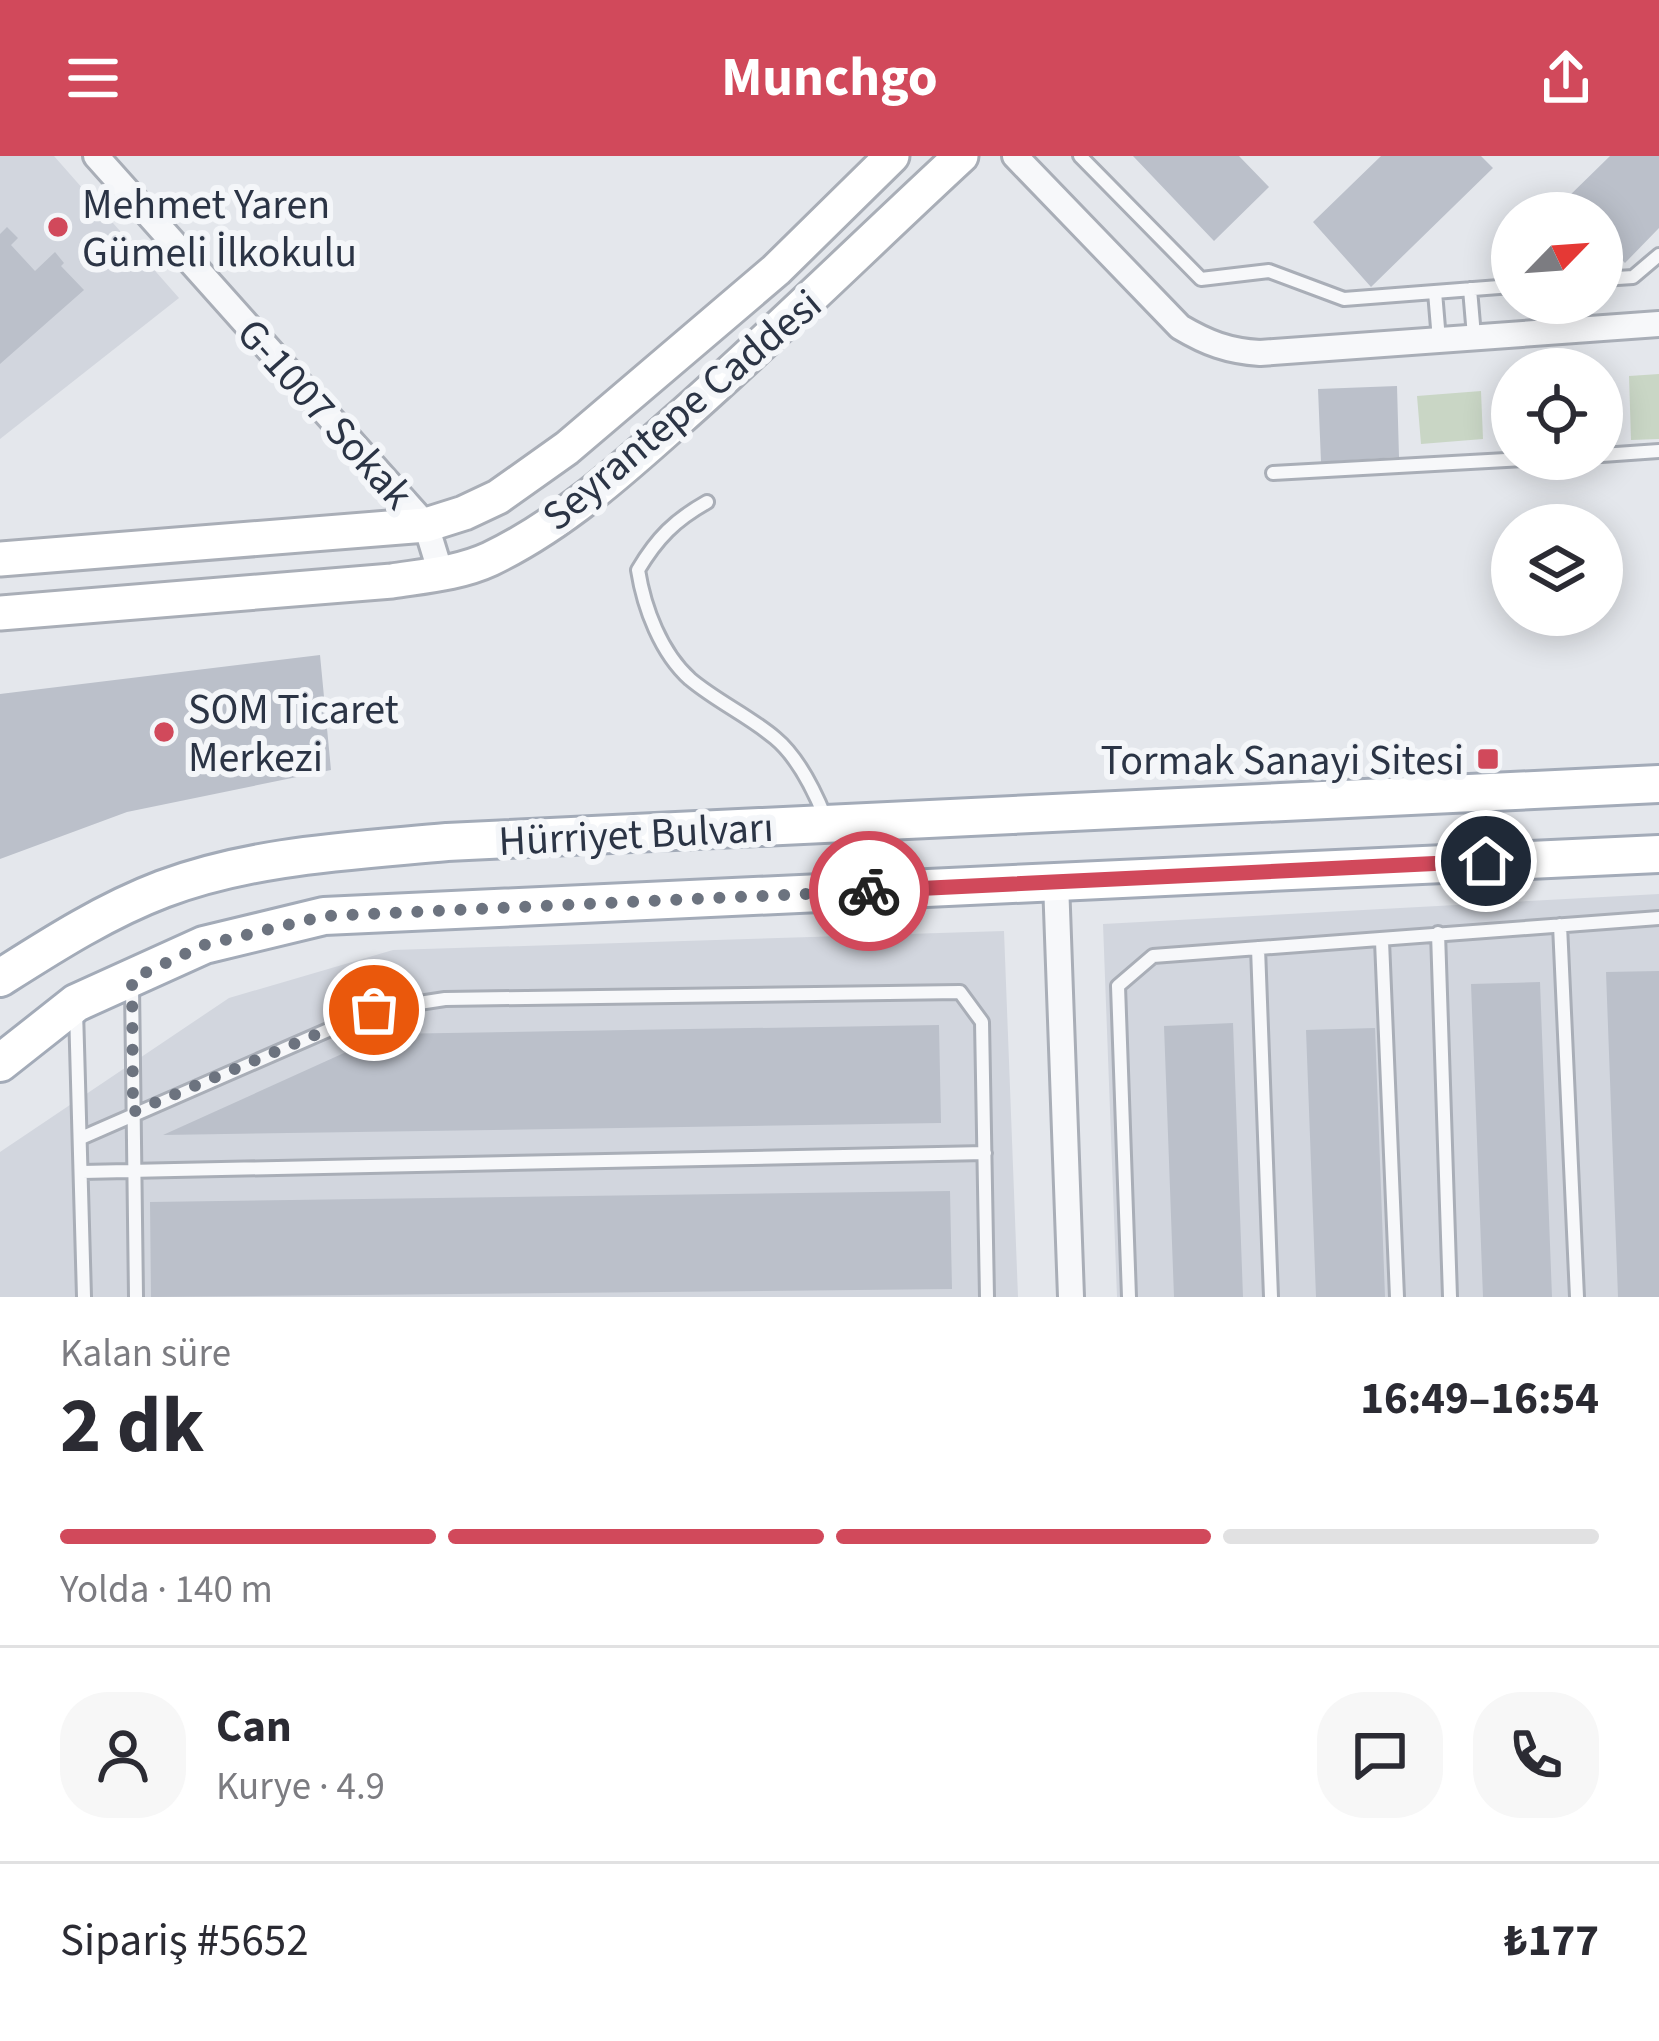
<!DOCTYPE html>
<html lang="tr">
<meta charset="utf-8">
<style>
:root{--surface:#fff;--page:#f7f7f7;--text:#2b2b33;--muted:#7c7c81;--line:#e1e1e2;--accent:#d1495b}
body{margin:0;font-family:"Source Sans 3",sans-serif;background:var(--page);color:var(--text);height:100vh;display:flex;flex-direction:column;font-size:45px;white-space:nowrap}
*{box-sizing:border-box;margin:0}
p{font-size:39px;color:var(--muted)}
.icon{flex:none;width:66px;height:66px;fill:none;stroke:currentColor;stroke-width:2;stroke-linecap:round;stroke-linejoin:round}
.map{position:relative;height:1141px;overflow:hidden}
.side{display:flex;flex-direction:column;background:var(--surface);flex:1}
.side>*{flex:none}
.needle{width:78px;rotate:65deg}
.buttons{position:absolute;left:1491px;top:36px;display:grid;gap:24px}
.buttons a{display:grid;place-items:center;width:132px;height:132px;border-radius:50%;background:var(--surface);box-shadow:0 6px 30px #0003;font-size:60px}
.pin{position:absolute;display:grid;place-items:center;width:102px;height:102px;color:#fff;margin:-51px;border:6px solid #fff;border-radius:50%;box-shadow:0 3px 12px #0007}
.courier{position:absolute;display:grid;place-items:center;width:120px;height:120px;margin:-60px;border:9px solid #d1495b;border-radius:50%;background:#fff;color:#222;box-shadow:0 3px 15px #0007}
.overview em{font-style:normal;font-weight:700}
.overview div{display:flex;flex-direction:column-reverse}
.overview{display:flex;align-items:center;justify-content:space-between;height:204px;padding:0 60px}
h1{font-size:78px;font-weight:700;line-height:90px}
.bar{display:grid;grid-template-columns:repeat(4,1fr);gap:18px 12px;align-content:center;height:144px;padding:0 60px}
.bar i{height:15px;border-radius:9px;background:var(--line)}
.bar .active{background:var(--accent)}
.bar p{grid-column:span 4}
.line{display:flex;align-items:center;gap:30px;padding:0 60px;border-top:3px solid var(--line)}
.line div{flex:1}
.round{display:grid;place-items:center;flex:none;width:126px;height:126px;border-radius:48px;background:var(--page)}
header{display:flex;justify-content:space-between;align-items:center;height:156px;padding:0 60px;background:var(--accent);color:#fff;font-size:54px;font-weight:700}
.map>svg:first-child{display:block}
.built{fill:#d2d6de}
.green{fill:#c9d6c5}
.building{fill:#bbc0ca}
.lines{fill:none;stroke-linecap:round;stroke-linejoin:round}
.service-casing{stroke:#a9aeb7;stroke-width:18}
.minor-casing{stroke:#a9aeb7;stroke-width:30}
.secondary-casing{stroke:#a9aeb7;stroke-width:39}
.primary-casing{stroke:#a3abb8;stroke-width:42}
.service{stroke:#f7f8fa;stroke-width:12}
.minor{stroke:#f7f8fa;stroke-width:24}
.secondary{stroke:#fff;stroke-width:33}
.primary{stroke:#fff;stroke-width:36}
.done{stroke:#6c737f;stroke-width:12;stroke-dasharray:0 21.6}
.route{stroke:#d1495b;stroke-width:15}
.poi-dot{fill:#d1495b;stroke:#f4f6f9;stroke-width:4.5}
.labels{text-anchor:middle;stroke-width:12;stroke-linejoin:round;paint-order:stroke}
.poi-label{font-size:42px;fill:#2b3445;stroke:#f4f6f9;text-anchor:start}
.street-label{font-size:42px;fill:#2b3445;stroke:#f4f6f9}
</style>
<header><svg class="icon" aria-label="menu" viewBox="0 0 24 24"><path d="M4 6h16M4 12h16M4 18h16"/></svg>Munchgo<svg class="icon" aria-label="share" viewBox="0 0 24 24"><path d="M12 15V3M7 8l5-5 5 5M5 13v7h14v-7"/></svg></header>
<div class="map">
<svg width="1659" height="1141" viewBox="0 0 1659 1141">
<rect width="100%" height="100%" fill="#e4e7ec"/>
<path class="built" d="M0,0H54L179,142L0,283Z
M1659,738V1141H1117L1103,768Z
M1004,775L1018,1141H0V996L229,842L393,794Z"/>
<path class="green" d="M1659,218V283L1631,284L1629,220Z
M1481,235L1483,283L1421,288L1417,240Z"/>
<path class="building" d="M1133,0H1239L1269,31L1214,85Z
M1381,0H1481L1493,12L1371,131L1313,66Z
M1610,0H1659V72L1625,107L1602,83V57H1576L1564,45Z
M7,71L18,82L11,89L35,115L55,96L64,107L61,110L84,134L0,208V78Z
M1397,230L1399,301L1321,306L1318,233Z
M320,499L331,614L127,656L0,703V538Z
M1659,815V1141H1618L1606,816Z
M1540,826L1552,1141H1483L1471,828Z
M1233,867L1243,1141H1174L1164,870Z
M939,869L941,967L163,979L386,878Z
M1375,872L1385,1141H1316L1306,874Z
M950,1035L952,1133L151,1141L150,1046Z"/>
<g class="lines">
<defs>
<path id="service" d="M1080,0L1201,123L1269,115L1344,143L1512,130
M1602,123L1633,121L1659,99
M1470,133L1474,180
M1435,136L1439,184
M1602,299L1659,295
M1273,317L1524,303
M707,346C675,364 657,382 638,414C644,452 661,497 690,523C716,545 749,560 775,582C798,601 814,634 825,661
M1560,769L1577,1141
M1438,777L1450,1141
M1382,785L1397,1141
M1258,792L1271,1141
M132,830L136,1141
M76,854L84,1141
M81,982L374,854L445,843L960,836L982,866L987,1141
M82,1016L985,997
M1129,1141L1118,830L1153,800L1659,762"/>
<path id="minor" d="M96,0L426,369L441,418
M1015,0L1180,171C1207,187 1228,195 1260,197L1659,168
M1056,726L1071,1141"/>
<path id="secondary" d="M0,403L426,369L464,357L498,341L567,292L776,114L892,0
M0,457L392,425C424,420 460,417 490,403C561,369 622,314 680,262C776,177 867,87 961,0"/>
<path id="primary" d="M0,822C52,789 105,755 163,733C254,699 352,695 447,686L1659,628
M0,907L76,847L204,789L324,760L1659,698"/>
</defs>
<use href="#service" class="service-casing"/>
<use href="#minor" class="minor-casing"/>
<use href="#secondary" class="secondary-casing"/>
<use href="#primary" class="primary-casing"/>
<use href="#service" class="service"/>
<use href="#minor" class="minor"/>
<use href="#secondary" class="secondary"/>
<use href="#primary" class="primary"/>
</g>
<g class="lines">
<path class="done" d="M374,854L133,956L132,823L204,789L324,760L869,735"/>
<path class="route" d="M869,735L1486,705"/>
</g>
<g class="poi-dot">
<circle cx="58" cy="71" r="12"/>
<circle cx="164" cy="576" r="12"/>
<rect x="1476" y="591" width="24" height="24" rx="6"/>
</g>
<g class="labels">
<g class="poi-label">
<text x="82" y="62">Mehmet Yaren<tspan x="82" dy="48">Gümeli İlkokulu</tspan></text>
<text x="188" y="567">SOM Ticaret<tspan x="188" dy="48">Merkezi</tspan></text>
<text x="1464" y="618" text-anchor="end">Tormak Sanayi Sitesi</text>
</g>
<g class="street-label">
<text transform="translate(681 253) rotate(-40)" y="15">Seyrantepe Caddesi</text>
<text transform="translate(326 257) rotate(48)" y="15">G-1007 Sokak</text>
<text transform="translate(636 677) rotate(-3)" y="15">Hürriyet Bulvarı</text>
</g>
</g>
</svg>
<div class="buttons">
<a><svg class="needle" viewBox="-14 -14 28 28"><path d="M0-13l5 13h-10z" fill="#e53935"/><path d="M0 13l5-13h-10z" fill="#7c7c81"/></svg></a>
<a><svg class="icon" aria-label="locate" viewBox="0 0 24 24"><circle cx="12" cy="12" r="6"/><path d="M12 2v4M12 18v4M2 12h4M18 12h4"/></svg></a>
<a><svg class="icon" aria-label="layers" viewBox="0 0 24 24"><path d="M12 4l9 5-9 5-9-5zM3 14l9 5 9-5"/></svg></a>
</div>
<div class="pin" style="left:374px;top:854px;background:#ea580c"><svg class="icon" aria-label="bag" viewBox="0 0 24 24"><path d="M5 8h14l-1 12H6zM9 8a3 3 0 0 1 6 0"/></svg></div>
<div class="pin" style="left:1486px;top:705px;background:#1f2937"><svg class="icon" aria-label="home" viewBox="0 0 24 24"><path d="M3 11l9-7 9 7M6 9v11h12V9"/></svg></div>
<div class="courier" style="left:869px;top:735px"><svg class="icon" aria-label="bike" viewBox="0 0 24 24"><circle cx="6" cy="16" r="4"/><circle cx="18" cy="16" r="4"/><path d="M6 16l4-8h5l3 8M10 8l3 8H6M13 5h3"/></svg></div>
</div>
<section class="side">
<div class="overview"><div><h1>2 dk</h1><p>Kalan süre</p></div><em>16:49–16:54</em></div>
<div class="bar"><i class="active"></i><i class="active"></i><i class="active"></i><i></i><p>Yolda · 140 m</p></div>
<div class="line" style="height:216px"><a class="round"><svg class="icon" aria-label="person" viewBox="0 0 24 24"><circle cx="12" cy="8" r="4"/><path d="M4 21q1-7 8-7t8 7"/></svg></a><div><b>Can</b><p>Kurye · 4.9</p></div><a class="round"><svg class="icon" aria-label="chat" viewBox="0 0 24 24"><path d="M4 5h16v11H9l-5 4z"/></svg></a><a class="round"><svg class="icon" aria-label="phone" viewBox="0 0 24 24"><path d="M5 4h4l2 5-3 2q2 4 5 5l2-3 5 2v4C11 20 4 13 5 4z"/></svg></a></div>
<div class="line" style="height:156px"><div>Sipariş #5652</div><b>₺177</b></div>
</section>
